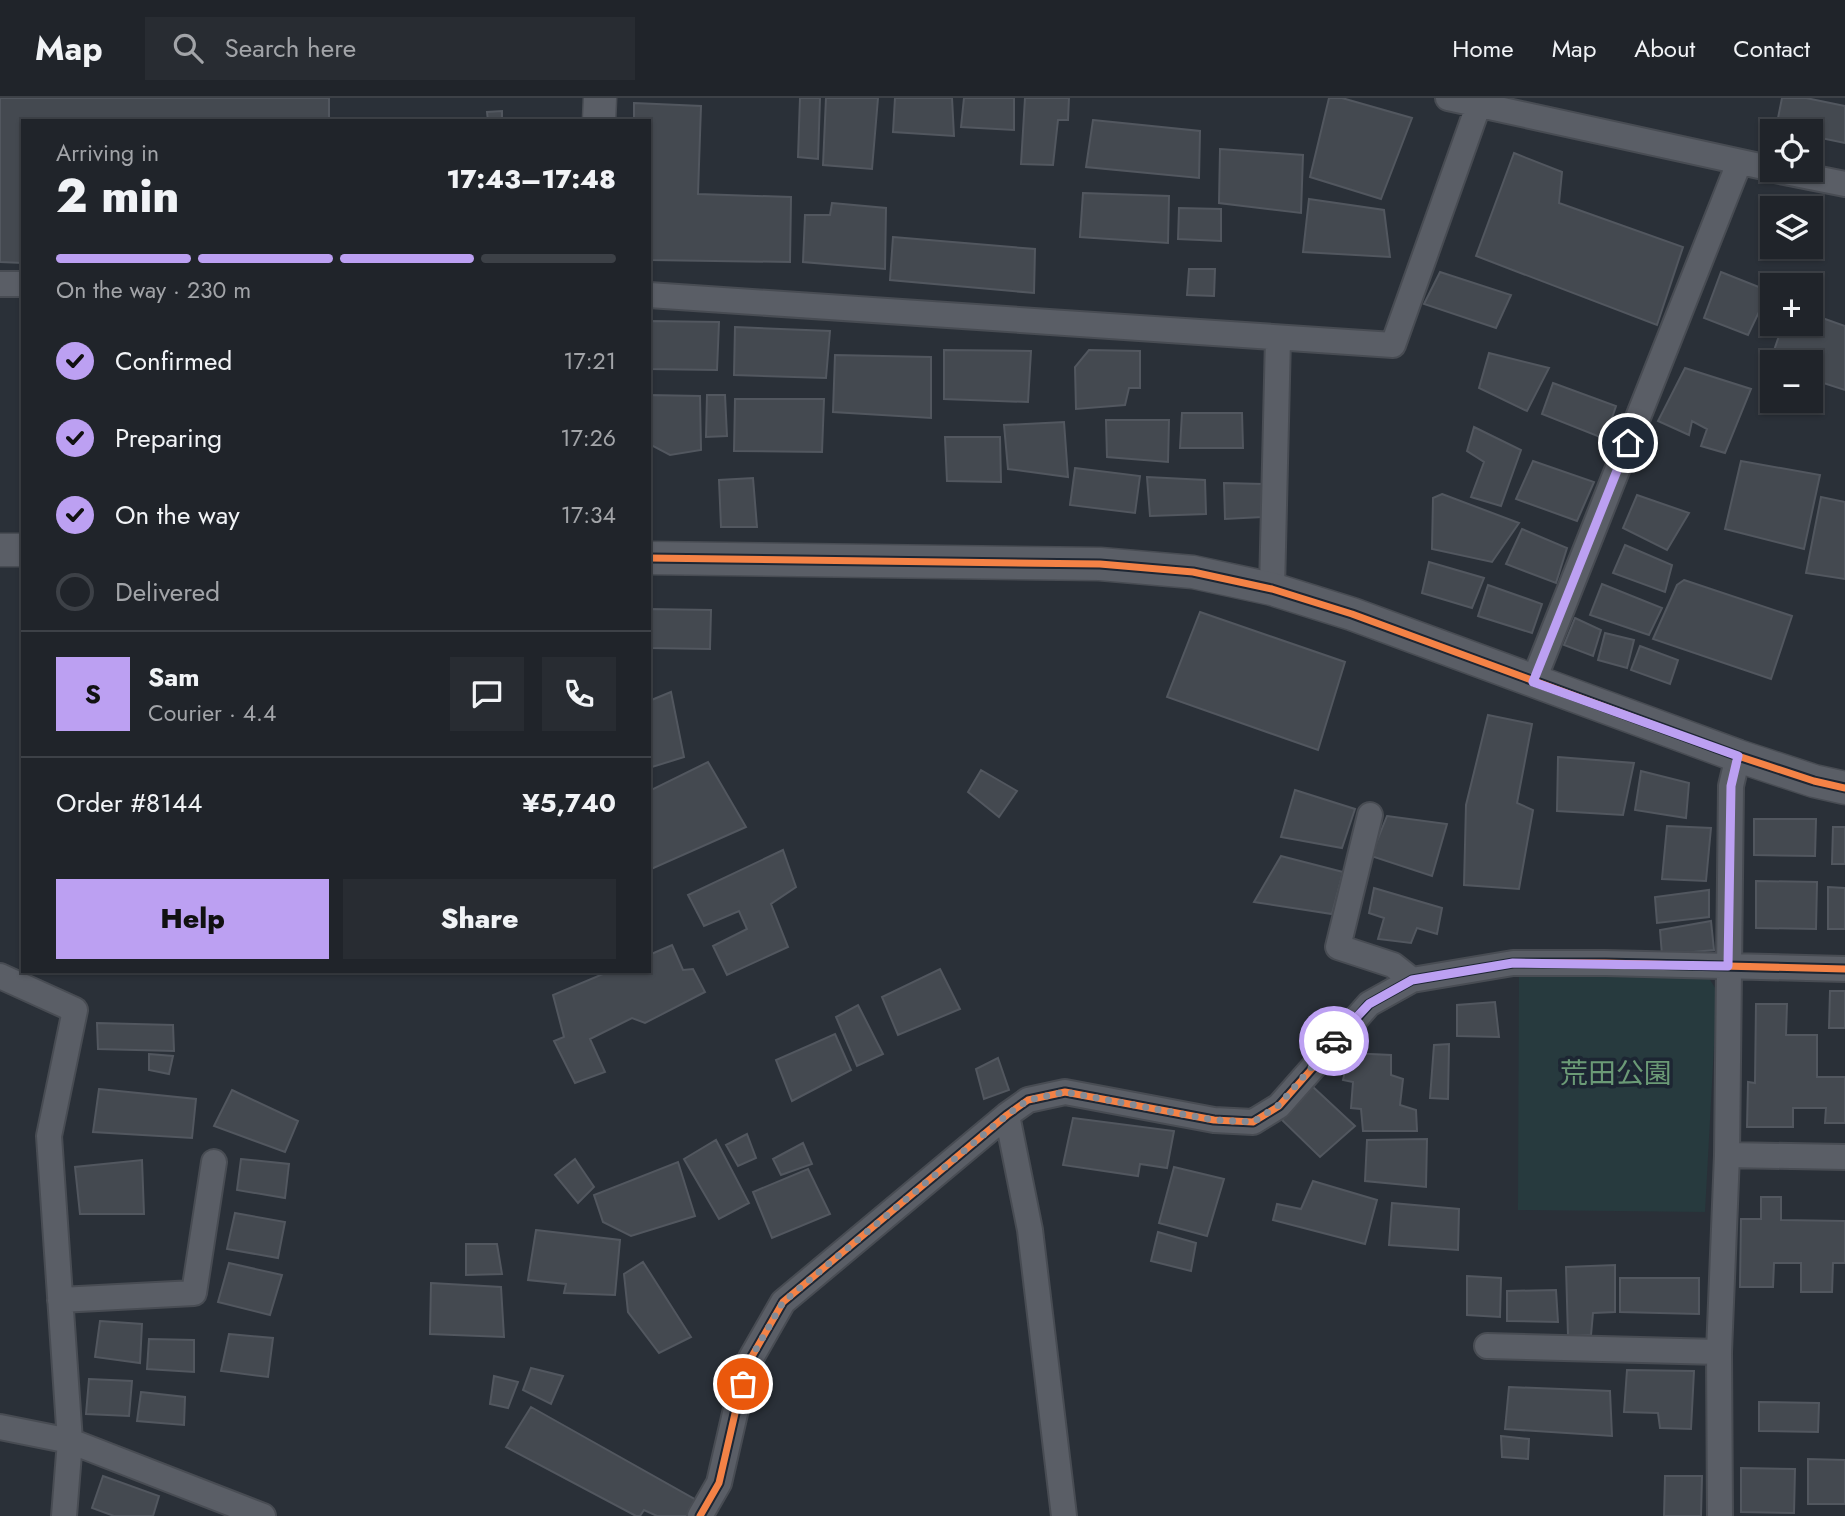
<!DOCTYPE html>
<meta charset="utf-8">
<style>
:root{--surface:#20242a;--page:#282c32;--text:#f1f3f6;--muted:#a2a4a8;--line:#3d4147;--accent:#bca0f2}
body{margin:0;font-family:Jost,"Noto Sans JP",sans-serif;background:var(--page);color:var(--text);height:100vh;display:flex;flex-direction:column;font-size:26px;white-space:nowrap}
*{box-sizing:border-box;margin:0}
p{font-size:23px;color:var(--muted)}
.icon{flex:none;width:38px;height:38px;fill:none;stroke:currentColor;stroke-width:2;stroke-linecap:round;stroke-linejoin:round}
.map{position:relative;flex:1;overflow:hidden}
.side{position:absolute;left:21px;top:21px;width:630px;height:854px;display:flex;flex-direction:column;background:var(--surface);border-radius:0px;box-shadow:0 2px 5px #0004,0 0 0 2px var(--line)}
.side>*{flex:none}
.tools{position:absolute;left:1760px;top:21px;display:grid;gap:14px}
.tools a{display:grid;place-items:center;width:63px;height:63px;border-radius:0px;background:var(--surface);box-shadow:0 2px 5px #0004,0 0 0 2px var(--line);font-size:35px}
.pin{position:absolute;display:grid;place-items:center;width:60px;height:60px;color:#fff;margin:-30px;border:4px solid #fff;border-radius:50%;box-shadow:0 2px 7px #0007}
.courier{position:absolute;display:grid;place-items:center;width:70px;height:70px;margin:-35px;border:5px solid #bca0f2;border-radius:50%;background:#fff;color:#222;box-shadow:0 2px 9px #0007}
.headline em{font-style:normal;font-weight:800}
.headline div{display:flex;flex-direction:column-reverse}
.headline{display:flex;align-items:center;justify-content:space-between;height:119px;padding:0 35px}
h1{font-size:46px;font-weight:800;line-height:52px}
.bar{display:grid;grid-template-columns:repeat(4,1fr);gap:10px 7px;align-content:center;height:84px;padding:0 35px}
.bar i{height:9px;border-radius:5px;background:var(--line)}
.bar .selected{background:var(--accent)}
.bar p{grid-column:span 4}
.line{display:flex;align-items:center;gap:18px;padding:0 35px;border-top:2px solid var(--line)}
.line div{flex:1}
.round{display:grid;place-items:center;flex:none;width:74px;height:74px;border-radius:0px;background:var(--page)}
ol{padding:0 35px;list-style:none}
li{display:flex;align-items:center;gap:21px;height:77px}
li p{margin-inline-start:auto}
li .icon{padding:7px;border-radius:50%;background:var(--accent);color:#111;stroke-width:4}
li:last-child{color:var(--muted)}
li i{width:38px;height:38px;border:4px solid var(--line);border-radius:50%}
.cta{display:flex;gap:14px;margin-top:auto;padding:14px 35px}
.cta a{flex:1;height:80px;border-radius:0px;background:var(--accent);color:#111;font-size:28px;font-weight:800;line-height:80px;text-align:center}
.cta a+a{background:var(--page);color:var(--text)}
header{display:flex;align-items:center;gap:42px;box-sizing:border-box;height:98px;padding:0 35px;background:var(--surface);border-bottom:2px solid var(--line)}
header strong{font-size:33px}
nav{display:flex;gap:38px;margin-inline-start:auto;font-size:24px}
.search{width:490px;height:63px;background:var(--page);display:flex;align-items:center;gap:18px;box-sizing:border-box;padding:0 24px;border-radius:0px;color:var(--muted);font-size:26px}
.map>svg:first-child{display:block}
.green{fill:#273a3e}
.building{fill:#444950;stroke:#52575f;stroke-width:2}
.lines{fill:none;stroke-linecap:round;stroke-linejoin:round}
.minor-casing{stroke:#484c53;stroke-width:28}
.tertiary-casing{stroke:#484c53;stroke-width:35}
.minor{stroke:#5a5e66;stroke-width:24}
.tertiary{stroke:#5a5e66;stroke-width:32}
.cycleway-casing{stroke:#1d2633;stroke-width:11}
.cycleway{stroke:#f48246;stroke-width:7}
.done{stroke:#848b96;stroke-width:7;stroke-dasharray:0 12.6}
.route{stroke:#bca0f2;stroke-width:9}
.labels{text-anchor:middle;stroke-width:7;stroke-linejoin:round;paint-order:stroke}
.park-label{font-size:28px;fill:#6b9a76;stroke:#1d2633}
</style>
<header>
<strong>Map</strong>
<div class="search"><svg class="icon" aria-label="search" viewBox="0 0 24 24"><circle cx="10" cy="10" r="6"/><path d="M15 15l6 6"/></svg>Search here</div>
<nav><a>Home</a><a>Map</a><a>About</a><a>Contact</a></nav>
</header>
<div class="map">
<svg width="1845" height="1418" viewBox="0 0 1845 1418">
<rect width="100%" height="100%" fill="#2a3038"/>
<path class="green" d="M1519,877H1707L1717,893L1705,1114L1518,1112Z"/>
<path class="building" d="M0,0H329V23H23V165L0,164Z
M800,0H820L818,61L798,59Z
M826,0H878L872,71L823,67Z
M895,0H952L954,38L893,34Z
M964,0H1014V32L961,29Z
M1025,0H1069L1068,22H1058L1053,67L1021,66Z
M1329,0H1342L1412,20L1381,101L1310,79Z
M1782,0H1806L1845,8V45L1811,38V33H1790L1776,30Z
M634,5L701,8L698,96L791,99L790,164L649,162V23H634Z
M502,13V23H488L487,14Z
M1093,22L1200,33L1199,80L1086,69Z
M1220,51L1303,57L1301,115L1219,105Z
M1514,55L1562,74L1559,105L1683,149L1657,227L1476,158Z
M1083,95L1169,98L1168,145L1080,139Z
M1309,101L1384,112L1390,159L1303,154Z
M832,105L886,110L885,171L803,164L805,117H830Z
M1179,110L1221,111V143L1178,141Z
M893,139L1035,151L1034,195L890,182Z
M1189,171H1215L1214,198L1187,197Z
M1440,174L1511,197L1496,230L1424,206Z
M1721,174L1769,193L1748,237L1704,220Z
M1811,216L1845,228V292L1811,281V264H1773V268L1769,267L1783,226H1811Z
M649,223L719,224L717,272L649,271Z
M735,229L830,233L826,280L734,277Z
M944,252L1031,253L1028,304L944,301Z
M1089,252L1140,253V290H1129L1125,307L1076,311L1075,269Z
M1489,255L1549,270L1527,313L1479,290Z
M835,257L931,259V320L833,314Z
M1685,270L1751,291L1725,355L1701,348L1707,331L1692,323L1689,337L1658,323Z
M1553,285L1616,308L1605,341L1542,316Z
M649,297L700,298L701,352L670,357L649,346Z
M707,297H725L727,338L706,339Z
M735,301H824L822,354L734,353Z
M1182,315H1242L1243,350H1180Z
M1106,322H1169L1168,364L1107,359Z
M1064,324L1068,379L1008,371L1004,327Z
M1474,329L1521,352L1501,408L1471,399L1484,364L1467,353Z
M945,339H1000L1001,384L947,383Z
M1533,363L1594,384L1577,423L1516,401Z
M1741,363L1820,377L1804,451L1725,431Z
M1075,370L1140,378L1135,415L1070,407Z
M1147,379L1205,382L1206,416L1150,418Z
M753,380L757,429H721L719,382Z
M1224,385L1263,386L1262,419L1225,421Z
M1442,396L1519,425L1492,464L1432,451L1433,400Z
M1637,397L1689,415L1667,452L1623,430Z
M1821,399L1845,404V481L1806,475Z
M1522,431L1567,450L1556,485L1506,466Z
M1625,447L1672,467L1665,494L1613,475Z
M1429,464L1484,480L1472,510L1422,495Z
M1684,482L1792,518L1771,581L1653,541L1677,487Z
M1602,486L1662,510L1649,537L1590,517Z
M1488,487L1542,506L1532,535L1478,518Z
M649,511L711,512L710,551L649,550Z
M1200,514L1345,564L1318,652L1167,599Z
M1575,520L1601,532L1593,558L1564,547Z
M1605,535L1634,542L1627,570L1598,562Z
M1640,548L1678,562L1670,586L1631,572Z
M671,594L684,659L649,670V603Z
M1488,617L1532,626L1517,705L1533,712L1519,791L1464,787L1466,707Z
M1558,659L1634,665L1623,717L1557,713Z
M708,664L746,729L649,772V693Z
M981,672L1017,693L999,719L968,694Z
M1641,673L1689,685L1686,720L1635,712Z
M1295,692L1355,711L1342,750L1281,739Z
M1387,718L1447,726L1432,778L1371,758Z
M1754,721H1816L1815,758L1754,757Z
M1667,728L1711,730L1706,783L1662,781Z
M1833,729H1845V766H1832Z
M783,752L796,789L771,806L788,849L727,877L713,848L747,831L739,813L704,828L688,797Z
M1281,758L1343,774L1332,816L1254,804Z
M1756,783L1817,784L1816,831L1756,830Z
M1828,789L1845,790V831H1828Z
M1374,790L1442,810L1437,836L1417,830L1411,845L1378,841L1384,820L1369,815Z
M1709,792V819L1657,825L1655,799Z
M1711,823L1714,852L1662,857L1660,832Z
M672,847L683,872L693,871L705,894L645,925L632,920L590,941L605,974L575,985L554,943L564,939L553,897L610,873H649V857Z
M940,871L960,911L898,937L882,899Z
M1830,893H1845V930H1829Z
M1495,904L1499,939L1457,938V907Z
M1756,906H1787L1786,937H1817V979H1845V1025H1825L1826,1010H1793V1029H1747L1748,984L1755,985Z
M858,907L883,956L857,968L836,919Z
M97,925L173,927L174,953L98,951Z
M835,936L851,972L792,1003L776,962Z
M1449,946L1448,1001L1430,1000L1434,947Z
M1349,955L1391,957V977L1403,981L1400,1007L1416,1012L1417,1033H1363L1361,1011L1351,1010L1353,984L1343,982Z
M149,956L173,958L169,976L149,972Z
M998,960L1009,992L984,1001L976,971Z
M1312,988L1355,1028L1320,1059L1282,1022Z
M99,991L196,1001L192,1040L93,1034Z
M232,992L298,1023L285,1054L214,1028Z
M1073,1020L1174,1033L1167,1070L1140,1066L1138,1078L1063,1067Z
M747,1036L756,1060L738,1068L726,1047Z
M1427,1041L1426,1089L1365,1083L1367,1042Z
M716,1042L749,1105L719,1121L684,1061Z
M803,1045L812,1066L781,1077L773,1061Z
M241,1061L289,1066L285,1100L237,1092Z
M575,1061L594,1089L578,1105L555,1077Z
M142,1062L144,1116H80L75,1069Z
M678,1064L695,1118L631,1138L603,1124L594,1097Z
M1174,1069L1224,1081L1207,1138L1159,1125Z
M808,1071L830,1116L772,1140L753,1094Z
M1313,1083L1377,1102L1365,1146L1273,1122L1277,1106L1301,1111Z
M1761,1099H1781V1122L1845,1123V1165H1833L1832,1194H1801V1165H1774L1773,1189H1740L1741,1121H1761Z
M1392,1105L1459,1111L1458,1152L1389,1147Z
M235,1115L285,1124L278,1160L227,1151Z
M536,1132L620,1142L615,1197L564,1195L566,1186L528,1182Z
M1158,1134L1196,1145L1191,1173L1151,1163Z
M466,1146H497L502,1176L466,1177Z
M643,1164L691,1239L659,1255L628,1214L624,1176Z
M229,1165L282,1177L270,1217L218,1204Z
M1615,1167V1214L1593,1215L1591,1237L1568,1238L1566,1169Z
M1467,1178L1501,1180L1500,1219L1467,1217Z
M1620,1180H1699V1216L1620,1214Z
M431,1185L501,1189L504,1239L430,1236Z
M1556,1192L1558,1224L1507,1223V1193Z
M100,1223L142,1226L140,1265L95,1259Z
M229,1236L273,1240L268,1279L221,1273Z
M149,1241L194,1242V1274L147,1271Z
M531,1270L563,1278L551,1306L523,1292Z
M1627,1272L1694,1273L1691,1331L1660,1330L1658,1315L1624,1314Z
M494,1278L518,1284L508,1310L490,1306Z
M89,1281L132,1283L129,1318L86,1316Z
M1509,1289L1610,1293L1612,1338L1505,1331Z
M141,1294L185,1299L184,1327L137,1323Z
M1759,1304L1819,1305L1818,1334L1759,1333Z
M531,1309L698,1403L692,1418H657L644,1412L640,1418H636L506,1349Z
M1501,1338L1529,1341L1528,1361L1502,1359Z
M1808,1361L1845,1362V1406H1808Z
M1741,1370L1795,1371L1794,1415L1741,1414Z
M103,1378L159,1398L153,1418H114L92,1410Z
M1665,1378H1702L1701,1418H1664Z"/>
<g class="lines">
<defs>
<path id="minor" d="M1448,0L1773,71
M1775,72L1845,86
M0,186H23
M649,197L1393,247L1481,0
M1272,491L1278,240
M1533,584L1739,65
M1370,717L1338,849L1393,867L1412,882
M0,878L75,912L49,1038L70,1343L64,1418
M1007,1017L1030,1132L1064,1418
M1727,1057L1845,1059
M60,1202L194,1195L214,1064
M1487,1248L1719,1254
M0,1329L70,1343L263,1418
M700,1418L719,1385L736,1311L751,1260L783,1204L1007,1017L1028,1002L1065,994L1214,1022L1253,1024L1279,1008L1369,906L1412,882L1513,865H1605L1845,871
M1720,1418L1719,1254L1727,1057L1731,688L1738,658"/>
<path id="tertiary" d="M599,23L600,0
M0,452H23
M649,460L1100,466L1193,474L1272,491L1352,516L1738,658L1814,683L1845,690"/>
</defs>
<use href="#minor" class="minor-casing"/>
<use href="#tertiary" class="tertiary-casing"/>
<use href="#minor" class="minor"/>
<use href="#tertiary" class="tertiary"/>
<defs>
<path id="cycleway" d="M649,460L1100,466L1193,474L1272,491L1352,516L1738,658L1814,683L1845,690
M700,1418L719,1385L736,1311L751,1260L783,1204L1007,1017L1028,1002L1065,994L1214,1022L1253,1024L1279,1008L1369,906L1412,882L1513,865H1605L1845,871"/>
</defs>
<use href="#cycleway" class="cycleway-casing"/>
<use href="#cycleway" class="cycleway"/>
</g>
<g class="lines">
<path class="done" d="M743,1286L751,1260L783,1204L1007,1017L1028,1002L1065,994L1214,1022L1253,1024L1279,1007L1334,943"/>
<path class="route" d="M1334,943L1369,906L1412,882L1513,865L1728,868L1731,688L1738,658L1533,584L1628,345"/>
</g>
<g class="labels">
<g class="park-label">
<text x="1616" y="985">荒田公園</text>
</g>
</g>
</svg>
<div class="tools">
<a><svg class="icon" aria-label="locate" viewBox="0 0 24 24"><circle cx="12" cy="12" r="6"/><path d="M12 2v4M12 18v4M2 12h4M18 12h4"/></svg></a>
<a><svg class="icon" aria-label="layers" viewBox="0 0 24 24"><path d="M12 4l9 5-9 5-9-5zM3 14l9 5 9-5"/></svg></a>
<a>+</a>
<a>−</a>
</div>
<div class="pin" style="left:743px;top:1286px;background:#ea580c"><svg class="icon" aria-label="bag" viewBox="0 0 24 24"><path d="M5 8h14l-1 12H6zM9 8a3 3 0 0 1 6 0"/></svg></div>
<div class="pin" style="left:1628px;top:345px;background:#1f2937"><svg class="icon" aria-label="home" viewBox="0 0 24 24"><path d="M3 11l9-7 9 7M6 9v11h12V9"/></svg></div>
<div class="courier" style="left:1334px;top:943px"><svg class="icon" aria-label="car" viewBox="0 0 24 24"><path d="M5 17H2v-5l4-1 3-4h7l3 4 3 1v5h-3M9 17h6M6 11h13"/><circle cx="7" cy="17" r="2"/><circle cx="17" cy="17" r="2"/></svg></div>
<section class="side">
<div class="headline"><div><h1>2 min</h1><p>Arriving in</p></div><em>17:43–17:48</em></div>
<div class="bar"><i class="selected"></i><i class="selected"></i><i class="selected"></i><i></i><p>On the way · 230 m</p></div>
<ol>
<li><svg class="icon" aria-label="check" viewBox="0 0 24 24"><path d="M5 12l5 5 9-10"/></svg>Confirmed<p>17:21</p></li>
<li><svg class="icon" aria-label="check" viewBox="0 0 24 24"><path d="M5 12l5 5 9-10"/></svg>Preparing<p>17:26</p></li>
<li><svg class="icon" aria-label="check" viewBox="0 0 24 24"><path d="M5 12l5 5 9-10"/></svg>On the way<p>17:34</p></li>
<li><i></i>Delivered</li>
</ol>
<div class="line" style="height:126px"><b class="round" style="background:var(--accent);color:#111">S</b><div><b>Sam</b><p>Courier · 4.4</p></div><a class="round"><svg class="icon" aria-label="chat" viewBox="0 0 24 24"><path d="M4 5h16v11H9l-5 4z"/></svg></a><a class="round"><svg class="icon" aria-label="phone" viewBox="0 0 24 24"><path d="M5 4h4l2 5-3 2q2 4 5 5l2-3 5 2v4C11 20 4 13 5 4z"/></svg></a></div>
<div class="line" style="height:91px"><div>Order #8144</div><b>¥5,740</b></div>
<div class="cta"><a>Help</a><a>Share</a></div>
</section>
</div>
